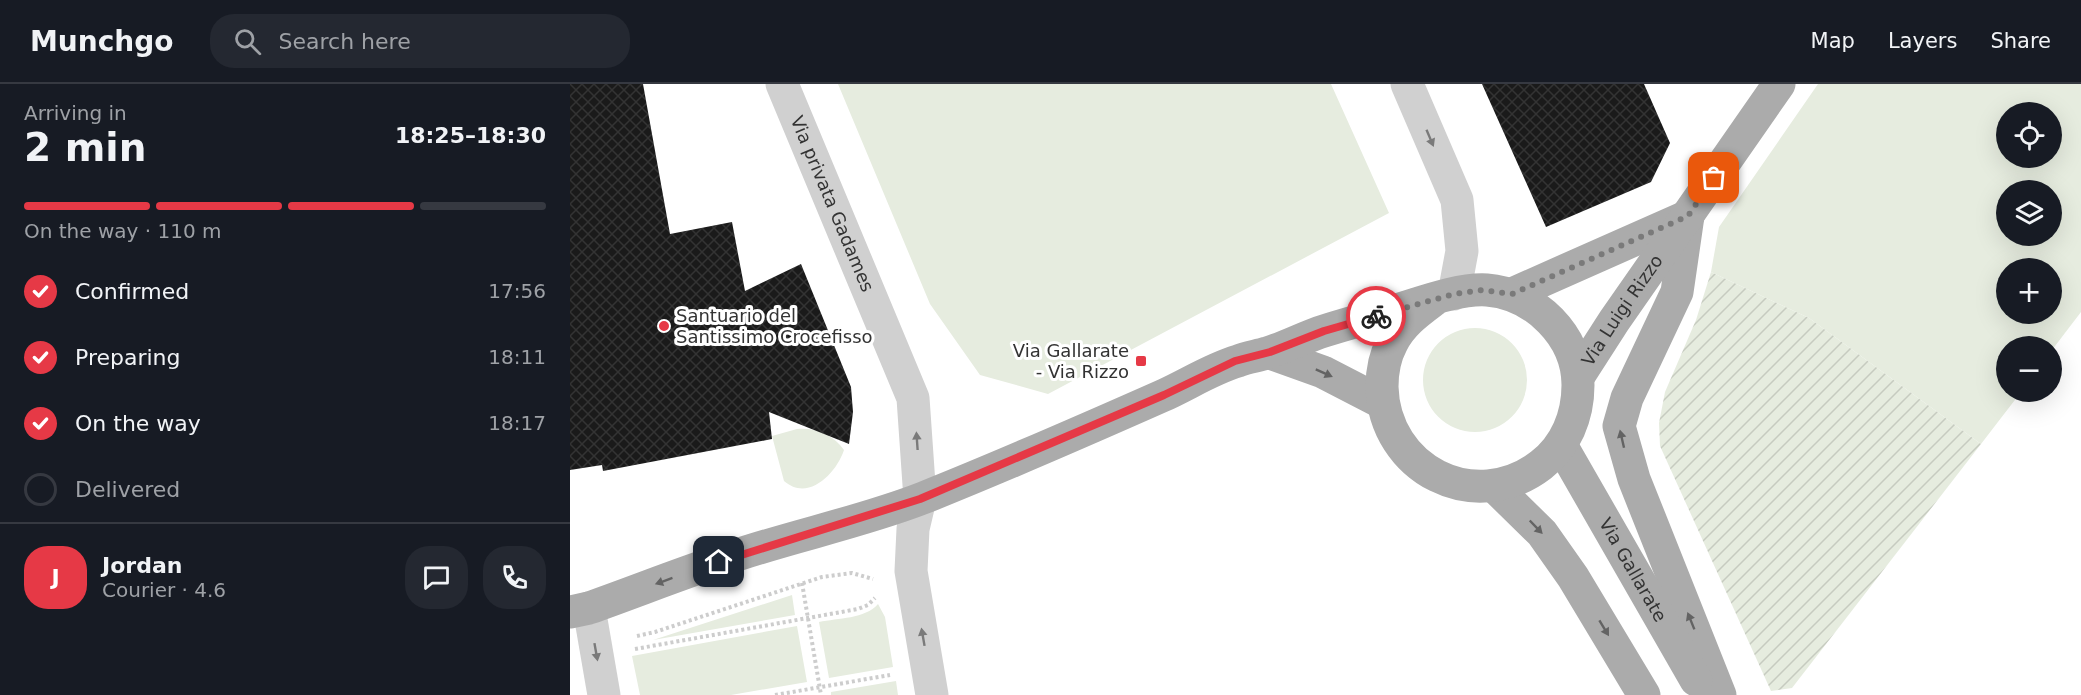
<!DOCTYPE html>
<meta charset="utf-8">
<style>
:root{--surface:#171b24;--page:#242831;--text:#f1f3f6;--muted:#9ea1a6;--line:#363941;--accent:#e63946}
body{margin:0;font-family:"DejaVu Sans",sans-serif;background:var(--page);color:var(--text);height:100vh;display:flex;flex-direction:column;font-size:22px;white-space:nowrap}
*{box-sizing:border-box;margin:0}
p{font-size:20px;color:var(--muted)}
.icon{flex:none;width:33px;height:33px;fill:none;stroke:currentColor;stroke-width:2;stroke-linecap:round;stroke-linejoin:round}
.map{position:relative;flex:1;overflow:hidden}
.details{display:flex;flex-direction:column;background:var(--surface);width:570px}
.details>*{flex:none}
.fabs{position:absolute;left:1426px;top:18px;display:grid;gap:12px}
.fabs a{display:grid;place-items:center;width:66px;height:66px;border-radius:50%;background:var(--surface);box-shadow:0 6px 24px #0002;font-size:30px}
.pin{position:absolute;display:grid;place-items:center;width:51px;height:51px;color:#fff;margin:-26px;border-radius:12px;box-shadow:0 3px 9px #0006}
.courier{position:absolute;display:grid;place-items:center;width:60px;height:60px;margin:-30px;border:4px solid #e63946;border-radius:50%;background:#fff;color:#222;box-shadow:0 2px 8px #0007}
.head em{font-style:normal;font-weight:800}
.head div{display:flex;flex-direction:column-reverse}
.head{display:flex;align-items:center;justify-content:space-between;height:102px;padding:0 24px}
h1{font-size:39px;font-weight:800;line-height:45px}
.bar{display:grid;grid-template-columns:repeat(4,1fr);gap:9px 6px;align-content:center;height:72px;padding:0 24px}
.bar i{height:8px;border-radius:4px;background:var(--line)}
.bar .active{background:var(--accent)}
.bar p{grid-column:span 4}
.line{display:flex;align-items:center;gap:15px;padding:0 24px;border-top:2px solid var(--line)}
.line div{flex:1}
.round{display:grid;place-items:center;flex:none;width:63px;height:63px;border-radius:24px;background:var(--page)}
ol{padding:0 24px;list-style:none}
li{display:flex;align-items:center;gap:18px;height:66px}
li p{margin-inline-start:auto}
li .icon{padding:6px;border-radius:50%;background:var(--accent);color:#fff;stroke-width:4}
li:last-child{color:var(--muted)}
li i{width:33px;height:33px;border:3px solid var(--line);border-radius:50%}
header{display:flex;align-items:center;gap:36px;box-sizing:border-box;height:84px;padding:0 30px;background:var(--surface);border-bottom:2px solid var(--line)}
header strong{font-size:28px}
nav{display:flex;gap:33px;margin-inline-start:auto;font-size:21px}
.search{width:420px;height:54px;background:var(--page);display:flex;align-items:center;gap:15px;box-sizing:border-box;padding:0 21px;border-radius:24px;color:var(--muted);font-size:22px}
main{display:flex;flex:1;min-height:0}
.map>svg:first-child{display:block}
.grass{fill:#e6ecdf;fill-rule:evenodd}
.garden{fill:url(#garden-furrows)}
.building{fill:url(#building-cross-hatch)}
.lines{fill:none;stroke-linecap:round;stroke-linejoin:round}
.path{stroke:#cdcdcd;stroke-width:4;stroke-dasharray:3 3;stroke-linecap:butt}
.minor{stroke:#d0d0d0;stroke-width:33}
.major{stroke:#ababab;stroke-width:33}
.oneway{fill:#7a7a7a}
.oneway2{fill:#636363}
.done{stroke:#7a7a7a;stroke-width:6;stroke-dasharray:0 10.8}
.route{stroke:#e63946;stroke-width:8}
.poi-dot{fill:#e63946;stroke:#fff;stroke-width:2}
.labels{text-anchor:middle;stroke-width:6;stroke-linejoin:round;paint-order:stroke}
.street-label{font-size:18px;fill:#333;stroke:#fff}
.poi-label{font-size:18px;fill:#333;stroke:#fff;text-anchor:start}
</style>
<header>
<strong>Munchgo</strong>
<div class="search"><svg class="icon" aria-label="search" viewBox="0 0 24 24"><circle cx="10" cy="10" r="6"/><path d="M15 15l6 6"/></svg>Search here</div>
<nav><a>Map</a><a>Layers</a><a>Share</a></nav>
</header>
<main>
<section class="details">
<div class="head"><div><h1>2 min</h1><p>Arriving in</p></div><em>18:25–18:30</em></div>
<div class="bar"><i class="active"></i><i class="active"></i><i class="active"></i><i></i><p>On the way · 110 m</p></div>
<ol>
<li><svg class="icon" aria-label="check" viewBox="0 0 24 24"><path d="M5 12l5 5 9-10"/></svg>Confirmed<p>17:56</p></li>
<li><svg class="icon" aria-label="check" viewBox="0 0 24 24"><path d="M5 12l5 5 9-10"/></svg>Preparing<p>18:11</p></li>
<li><svg class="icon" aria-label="check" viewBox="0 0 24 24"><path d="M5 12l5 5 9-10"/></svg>On the way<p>18:17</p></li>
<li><i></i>Delivered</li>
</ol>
<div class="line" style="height:108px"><b class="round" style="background:var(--accent);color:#fff">J</b><div><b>Jordan</b><p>Courier · 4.6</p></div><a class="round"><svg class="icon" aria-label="chat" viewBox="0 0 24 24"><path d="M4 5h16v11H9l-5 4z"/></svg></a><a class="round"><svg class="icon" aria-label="phone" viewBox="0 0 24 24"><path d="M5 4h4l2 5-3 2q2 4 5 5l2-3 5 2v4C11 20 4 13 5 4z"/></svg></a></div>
</section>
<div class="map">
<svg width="1511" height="611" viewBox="0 0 1511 611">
<defs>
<pattern id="garden-furrows" width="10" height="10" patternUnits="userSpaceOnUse" patternTransform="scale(1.5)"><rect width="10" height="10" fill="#e6ecdf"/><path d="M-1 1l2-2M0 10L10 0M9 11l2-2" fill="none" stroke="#c6cbc0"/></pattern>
<pattern id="building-cross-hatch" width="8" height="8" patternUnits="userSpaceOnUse" patternTransform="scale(1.5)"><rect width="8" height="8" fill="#1a1a1a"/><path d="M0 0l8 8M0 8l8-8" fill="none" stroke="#333"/></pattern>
</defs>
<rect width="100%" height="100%" fill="#fff"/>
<path class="grass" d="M268,0H761L819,129L478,310L410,291L360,220Z
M1248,0H1511V228L1482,266V262H1437V308H1451L1411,360L1239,234L1141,188L1149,143ZM1437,28H1482V74H1437ZM1437,106H1482V152H1437ZM1437,184H1482V230H1437Z
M853 296a52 52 0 1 1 104 0a52 52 0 1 1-104 0Z
M227,345C245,343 264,351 274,366C266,390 238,418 214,397L202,352Z
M222,511L225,531L83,556Z
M308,520L315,533L323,583L259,594L249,538C268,534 295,535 308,520Z
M227,542L237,598L161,611H70L62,572Z
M326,597L328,611H261V608Z"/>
<path class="garden" d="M1141,188L1239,234L1411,360L1222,604L1201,607L1090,362L1089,339L1095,308L1126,236Z"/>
<path class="building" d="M0,0H73L100,150L162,138L175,207L231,180L281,303L283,328L279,360L199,328L202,355L33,387L32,381L0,386Z
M912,0H1074L1100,59L1081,98L976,143Z"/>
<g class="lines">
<path class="path" d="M232,499L251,611
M67,552L85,548L252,493L282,489L303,495
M65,565L288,525L298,521L305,514
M205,611L320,591"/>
<g class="minor">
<path id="s1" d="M212,0L343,314L350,415L343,445L341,487L362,611"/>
<path d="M837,0L887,116L892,167L884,210"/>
<path d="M19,524L34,611"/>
</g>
<g class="major">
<path d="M1118,132L1107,208L1057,314L1049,342L1064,395L1150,611"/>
<path d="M942,210L1118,132"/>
<path d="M700,269L753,288L813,319"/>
<path id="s2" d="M1008,293L1044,237L1209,0"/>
<path id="s3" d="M991,361L1126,596"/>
<path d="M924,402L972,449L1003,493L1074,611"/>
<path d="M0,528L19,524C70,506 119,486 170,470C231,450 294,437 353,414C433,382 513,347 592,312C617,301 641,285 668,277C677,273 688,272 697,269C717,263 735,253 754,247C776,240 798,234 820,228C848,220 888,204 917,206C965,210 1008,252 1008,301C1008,332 996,362 971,381C904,432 814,385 812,303C812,288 815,272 822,259C831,240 848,228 864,216"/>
</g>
</g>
<defs><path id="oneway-solid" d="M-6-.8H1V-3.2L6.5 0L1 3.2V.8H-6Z" transform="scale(1.5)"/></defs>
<g class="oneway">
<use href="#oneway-solid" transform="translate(860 54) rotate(67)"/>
<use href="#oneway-solid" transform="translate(347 357) rotate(-94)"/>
<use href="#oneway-solid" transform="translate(353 553) rotate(-100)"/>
<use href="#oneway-solid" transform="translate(26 568) rotate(80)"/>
</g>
<g class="oneway2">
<use href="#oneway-solid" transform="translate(754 289) rotate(24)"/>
<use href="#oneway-solid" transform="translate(1052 355) rotate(-103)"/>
<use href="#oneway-solid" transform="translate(966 443) rotate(46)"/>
<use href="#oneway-solid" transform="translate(94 497) rotate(160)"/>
<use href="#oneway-solid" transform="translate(1121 537) rotate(-112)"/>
<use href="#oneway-solid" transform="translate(1034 544) rotate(59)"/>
</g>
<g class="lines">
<path class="done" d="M806,232L884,210L913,206L942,210L1118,132L1144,94"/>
<path class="route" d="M149,478L350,415L594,311L665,277L700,268L754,247L806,232"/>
</g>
<g class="poi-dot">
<circle cx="94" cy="242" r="6"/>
<rect x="565" y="271" width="12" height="12" rx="3"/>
</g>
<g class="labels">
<g class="street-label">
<text dy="6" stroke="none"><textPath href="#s1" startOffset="130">Via privata Gadames</textPath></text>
<text dy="6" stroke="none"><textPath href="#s2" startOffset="80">Via Luigi Rizzo</textPath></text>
<text dy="6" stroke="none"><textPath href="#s3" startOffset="144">Via Gallarate</textPath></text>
</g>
<g class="poi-label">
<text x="106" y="238">Santuario del<tspan x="106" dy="21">Santissimo Crocefisso</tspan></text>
<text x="559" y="273" text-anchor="end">Via Gallarate<tspan x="559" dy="21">- Via Rizzo</tspan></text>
</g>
</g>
</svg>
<div class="fabs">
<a><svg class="icon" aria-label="locate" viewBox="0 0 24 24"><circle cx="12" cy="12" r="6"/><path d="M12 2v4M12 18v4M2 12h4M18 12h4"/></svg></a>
<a><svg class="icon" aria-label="layers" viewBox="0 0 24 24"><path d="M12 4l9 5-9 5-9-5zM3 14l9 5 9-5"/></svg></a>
<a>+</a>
<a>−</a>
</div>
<div class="pin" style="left:1144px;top:94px;background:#ea580c"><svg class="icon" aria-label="bag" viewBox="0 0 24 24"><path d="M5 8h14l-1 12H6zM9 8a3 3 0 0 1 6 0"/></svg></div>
<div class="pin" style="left:149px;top:478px;background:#1f2937"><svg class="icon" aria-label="home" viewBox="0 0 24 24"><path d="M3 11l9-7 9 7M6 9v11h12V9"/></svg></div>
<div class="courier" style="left:806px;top:232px"><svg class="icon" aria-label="bike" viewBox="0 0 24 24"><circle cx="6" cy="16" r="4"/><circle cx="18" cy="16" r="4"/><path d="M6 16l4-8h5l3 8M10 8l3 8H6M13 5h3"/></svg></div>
</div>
</main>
